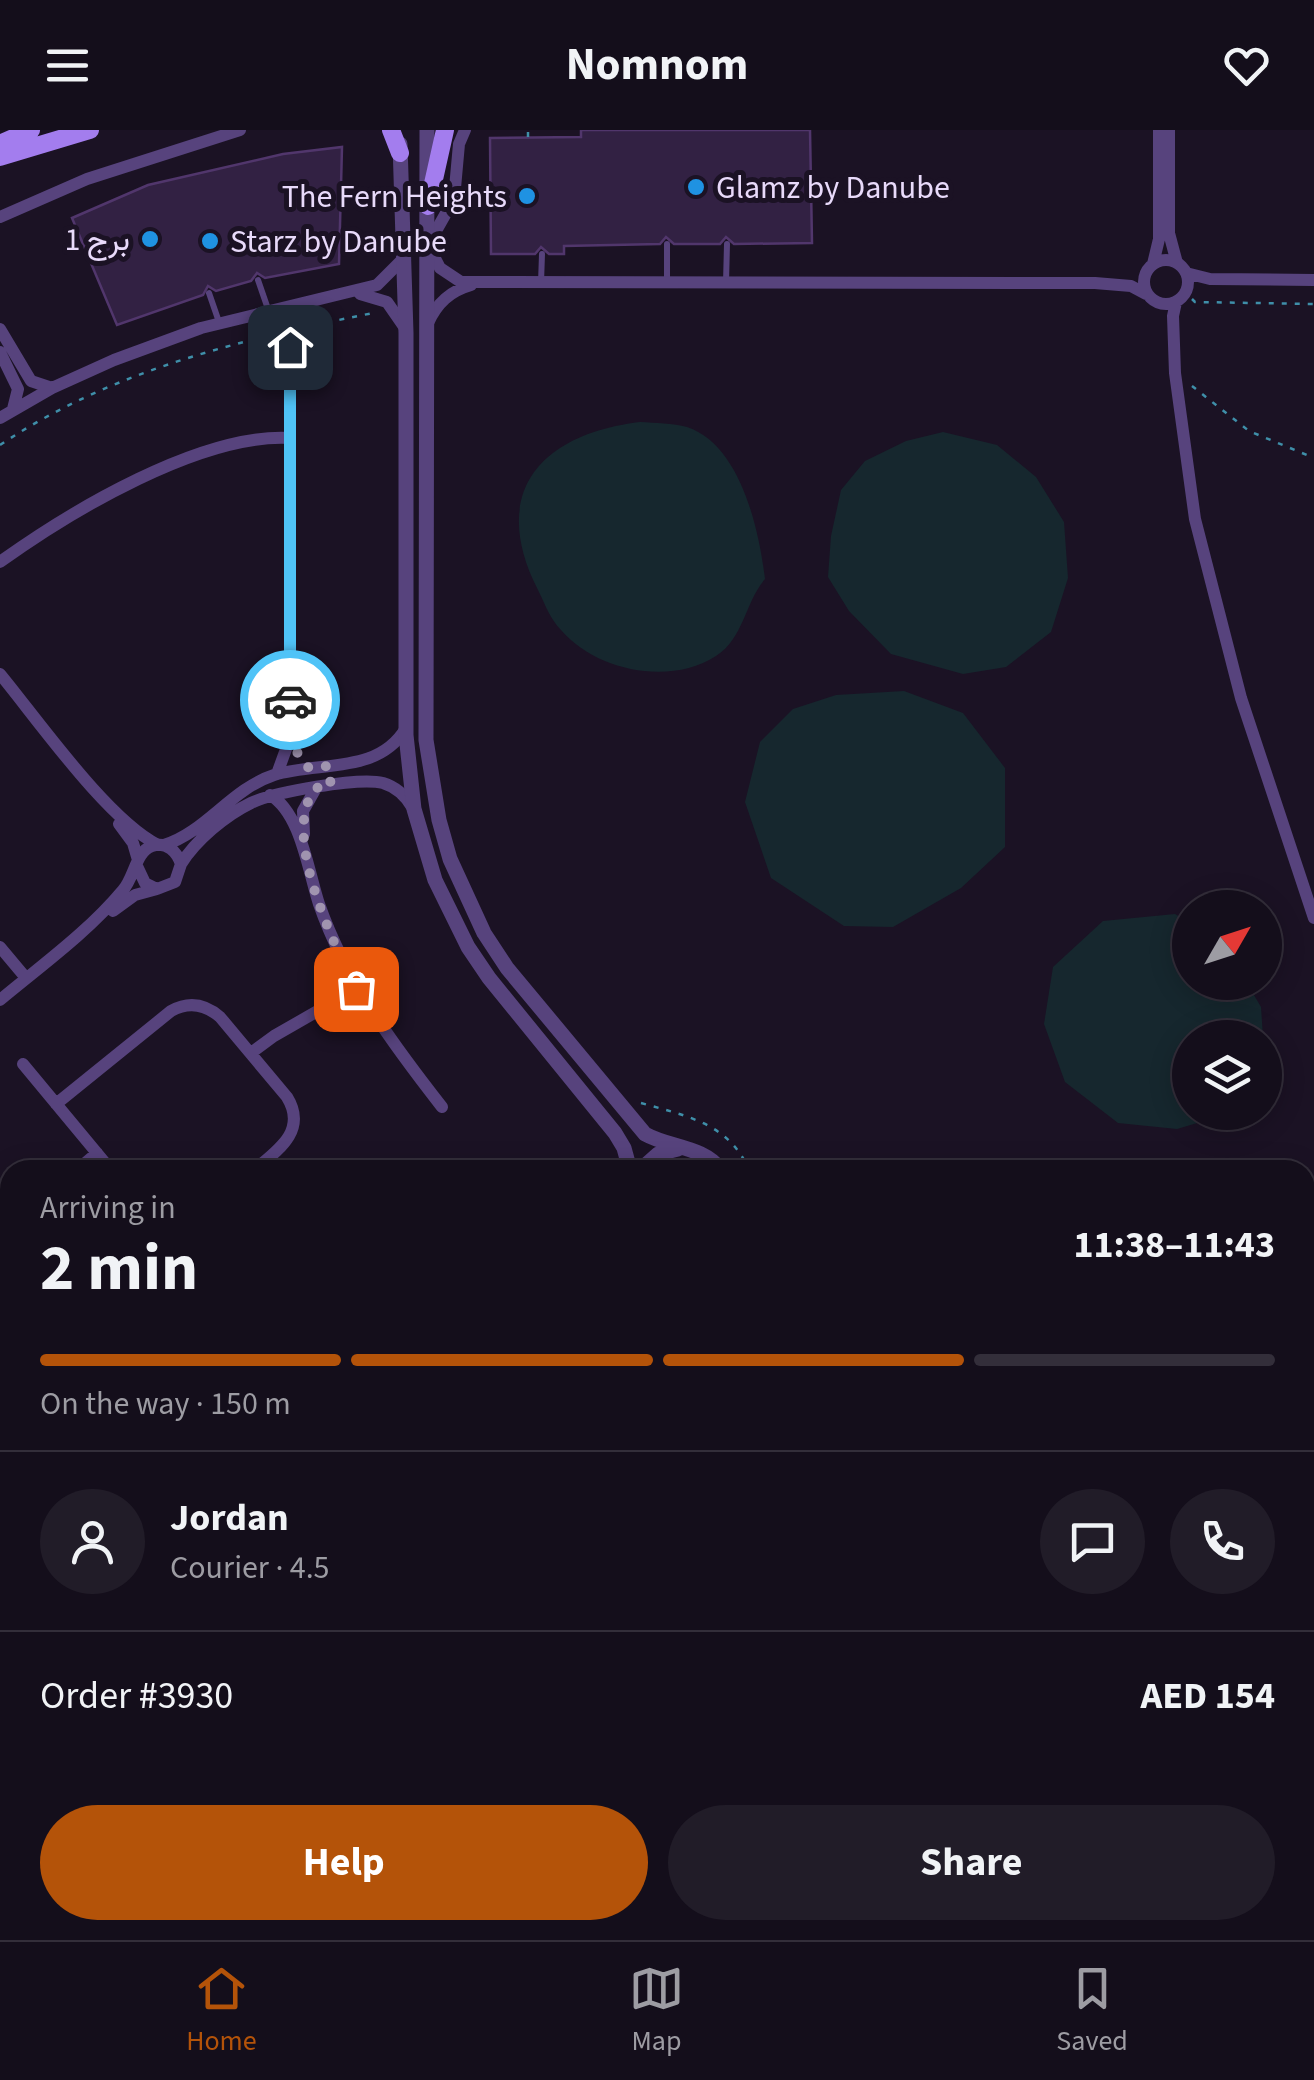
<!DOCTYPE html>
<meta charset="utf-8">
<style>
:root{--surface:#140e1b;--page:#211c28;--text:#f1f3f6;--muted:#9d9ca3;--line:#332e3a;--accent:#b45309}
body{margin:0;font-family:"Source Sans 3",Vazirmatn,sans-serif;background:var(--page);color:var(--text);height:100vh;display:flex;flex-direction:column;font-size:38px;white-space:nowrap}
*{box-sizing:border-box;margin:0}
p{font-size:32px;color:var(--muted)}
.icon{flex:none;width:55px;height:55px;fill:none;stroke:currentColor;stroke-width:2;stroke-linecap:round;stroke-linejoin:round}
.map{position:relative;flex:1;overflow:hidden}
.sheet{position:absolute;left:0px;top:1030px;width:1315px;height:780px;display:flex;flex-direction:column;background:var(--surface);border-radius:30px 30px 0 0;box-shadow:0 5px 25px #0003,0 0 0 2px var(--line)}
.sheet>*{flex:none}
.needle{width:65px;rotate:51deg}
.tools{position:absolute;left:1172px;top:760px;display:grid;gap:20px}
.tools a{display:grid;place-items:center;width:110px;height:110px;border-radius:50%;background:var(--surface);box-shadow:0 5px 25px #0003,0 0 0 2px var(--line);font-size:50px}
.pin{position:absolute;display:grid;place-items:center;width:85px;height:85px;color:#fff;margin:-42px;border-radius:20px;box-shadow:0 5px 15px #0006}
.courier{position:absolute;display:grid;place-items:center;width:100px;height:100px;margin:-50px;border:8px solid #4fc3f7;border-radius:50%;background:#fff;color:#222;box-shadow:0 2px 12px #0007}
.head em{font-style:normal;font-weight:700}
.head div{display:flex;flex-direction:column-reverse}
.head{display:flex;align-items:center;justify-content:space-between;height:170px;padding:0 40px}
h1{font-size:65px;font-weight:700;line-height:75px}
.bar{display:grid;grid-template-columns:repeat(4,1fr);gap:15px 10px;align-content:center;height:120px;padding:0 40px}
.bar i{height:12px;border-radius:8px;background:var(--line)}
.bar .selected{background:var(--accent)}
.bar p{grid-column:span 4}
.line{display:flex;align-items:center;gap:25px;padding:0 40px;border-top:2px solid var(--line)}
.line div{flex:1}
.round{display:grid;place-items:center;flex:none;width:105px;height:105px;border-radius:52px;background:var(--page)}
.primary-button{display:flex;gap:20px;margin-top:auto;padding:20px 40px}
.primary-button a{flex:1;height:115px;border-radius:60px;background:var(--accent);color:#fff;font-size:40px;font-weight:700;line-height:115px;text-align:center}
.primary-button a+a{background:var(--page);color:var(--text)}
header{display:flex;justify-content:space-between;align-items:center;height:130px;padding:0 40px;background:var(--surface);font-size:45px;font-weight:700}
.tabs{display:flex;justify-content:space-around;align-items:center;height:140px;border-top:2px solid var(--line);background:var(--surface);font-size:28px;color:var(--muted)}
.tabs a{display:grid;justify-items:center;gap:5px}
.tabs .selected{color:var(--accent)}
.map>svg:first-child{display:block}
.green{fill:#16272e}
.building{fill:#322143;stroke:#51366c;stroke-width:2.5}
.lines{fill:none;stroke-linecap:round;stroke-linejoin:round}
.path{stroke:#3f8fa9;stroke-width:2.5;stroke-dasharray:5 8;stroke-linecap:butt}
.service{stroke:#57437d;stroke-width:6}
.minor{stroke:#57437d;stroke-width:12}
.tertiary{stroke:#57437d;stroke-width:15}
.secondary{stroke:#a37dee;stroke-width:18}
.done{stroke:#a094af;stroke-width:10;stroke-dasharray:0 18}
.route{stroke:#4fc3f7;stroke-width:12}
.poi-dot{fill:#1f92e2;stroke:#1b1224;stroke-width:4}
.labels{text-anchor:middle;stroke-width:10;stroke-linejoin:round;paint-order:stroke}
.poi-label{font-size:32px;fill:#e8dafa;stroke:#1b1224;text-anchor:start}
</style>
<header><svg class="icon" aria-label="menu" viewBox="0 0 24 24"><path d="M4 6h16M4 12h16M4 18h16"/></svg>Nomnom<svg class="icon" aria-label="heart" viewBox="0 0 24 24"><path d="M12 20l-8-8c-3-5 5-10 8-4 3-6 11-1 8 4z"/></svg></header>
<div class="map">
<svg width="1314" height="1810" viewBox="0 0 1314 1810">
<rect width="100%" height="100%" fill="#1b1224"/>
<path class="green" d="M640,292C655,293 673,293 687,297C741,315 759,400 765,449C745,472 744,508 716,526C670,556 596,541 561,500C550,489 545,474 538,460C488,362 541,304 640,292Z
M943,302L997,315L1036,347L1064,392L1068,448L1051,502L1006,537L963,544L891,524L849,481L828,447L831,406L841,360L865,331L906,311Z
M904,561L963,583L1005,638V717L961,758L893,797L844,796L771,748L745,672L760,612L793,579L836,565Z
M1175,784L1190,793V852L1247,853L1261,877L1263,907L1190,908V982L1226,983L1224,985L1177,999L1118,993L1065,952L1044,894L1053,837L1103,791Z"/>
<path class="building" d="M581,0H810L812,113L734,114L726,107L720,114H674L666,107L660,114L564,116V124H549L541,117L535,124H491L490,8L581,7Z
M342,17L339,134L265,148L257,143L251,151L216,161L208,156L203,165L117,195L72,88L148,55L283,24Z"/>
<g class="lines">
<path class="path" d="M528,7V0
M1192,169L1195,172L1314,174
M1192,256L1249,301L1314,328
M0,315C112,240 243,209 373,183
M641,973C686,986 729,993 749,1040
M923,1800L924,1810
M996,1800L997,1810
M1241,1800L1244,1810
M521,1810L522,1800
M1140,1810V1800"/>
<path class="service" d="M667,114V153
M258,150L268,179
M541,153L542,124
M726,153L727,114
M209,163L219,192
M1305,1585L1314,1576"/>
<path class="minor" d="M465,0L459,14L454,69L428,115L440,138L461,152L1095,153L1131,156L1146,164
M1169,0V103L1177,133
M0,87L87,49L240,0
M1144 152a22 22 0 1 1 44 0a22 22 0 1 1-44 0Z
M1153,134L1159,109V0
M1186,143L1210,149L1314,150
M360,164L387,172L405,198
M1176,172L1173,186L1175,243L1195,389L1241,568L1314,788
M428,193C437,173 450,161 471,155
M0,199L31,251L52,258
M0,222L18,259L13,279
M0,288L52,258L114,230L201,198L377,155L404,128
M0,432C71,381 201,303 290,308
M0,544C38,590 107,689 158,715
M277,644L290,608V217
M270,665C301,683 308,741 319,774C346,851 392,913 442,977
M119,694L133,713L138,730
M304,704L303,681L316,658
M164,715C206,702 231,659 274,645C319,631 378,645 406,598
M181,734C196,710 226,685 251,673C274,662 359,647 383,653C396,657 405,665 412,677
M113,781L135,765L157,759
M0,817L26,848
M0,870C42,835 88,802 123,760C134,748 136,721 152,716C167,711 177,722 181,734L175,752L157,759L145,753L137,736
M251,923L274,906L356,859
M23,934L111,1040
M56,974L171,881C189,871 205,874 220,887L287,967C308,1001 277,1021 254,1040
M77,1040L97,1023
M0,1104L10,1095
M0,1261L10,1273
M0,1414L10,1408
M1305,1519L1314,1518
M1305,1531H1314
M1305,1554L1314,1555
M0,1602L10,1596
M0,1699L10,1713
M69,1800L75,1810
M287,1800L293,1810
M721,1800L730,1810
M835,1800V1810
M1022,1800L1023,1810
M312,1810L325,1800
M620,1810L630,1800
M635,1810C654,1799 694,1799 713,1810"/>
<path class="tertiary" d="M427,0L426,610L439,690L450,729L484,803L507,838L645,1004C670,1018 703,1016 721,1040
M400,14L406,203V605L414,679L435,750L468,817L489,848L615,1003L624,1018L630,1040
M640,1040L658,1024L678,1019
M950,1800V1810
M973,1800V1810"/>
<path class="secondary" d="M391,0L400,23
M0,14L31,0
M0,27L90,0
M428,76L445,0"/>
</g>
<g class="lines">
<path class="done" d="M290,570C290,597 288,617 309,638L328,636L331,656L316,658C279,702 334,814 356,859"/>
<path class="route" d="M290,570V217"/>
</g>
<g class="poi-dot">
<circle cx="696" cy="57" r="10"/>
<circle cx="527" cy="66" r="10"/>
<circle cx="150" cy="109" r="10"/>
<circle cx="210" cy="111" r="10"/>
</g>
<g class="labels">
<g class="poi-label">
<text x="716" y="68">Glamz by Danube</text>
<text x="507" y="77" text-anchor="end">The Fern Heights</text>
<text x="130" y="120" text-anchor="end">برج 1</text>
<text x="230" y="122">Starz by Danube</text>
</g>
</g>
</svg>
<div class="tools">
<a><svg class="needle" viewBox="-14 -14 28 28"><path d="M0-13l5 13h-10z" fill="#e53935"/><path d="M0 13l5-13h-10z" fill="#9d9ca3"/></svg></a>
<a><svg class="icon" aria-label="layers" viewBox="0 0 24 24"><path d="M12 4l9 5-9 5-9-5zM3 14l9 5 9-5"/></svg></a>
</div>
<div class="pin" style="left:356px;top:859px;background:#ea580c"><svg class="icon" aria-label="bag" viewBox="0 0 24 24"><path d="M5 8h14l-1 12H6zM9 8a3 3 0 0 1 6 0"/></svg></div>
<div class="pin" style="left:290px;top:217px;background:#1f2937"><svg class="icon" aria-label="home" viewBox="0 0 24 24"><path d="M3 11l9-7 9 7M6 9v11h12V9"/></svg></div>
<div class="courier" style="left:290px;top:570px"><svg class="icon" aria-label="car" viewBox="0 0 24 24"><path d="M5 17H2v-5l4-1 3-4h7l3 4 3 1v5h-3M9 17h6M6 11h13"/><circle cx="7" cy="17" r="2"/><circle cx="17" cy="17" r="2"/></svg></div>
<section class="sheet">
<div class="head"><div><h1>2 min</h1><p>Arriving in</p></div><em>11:38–11:43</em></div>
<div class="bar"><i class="selected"></i><i class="selected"></i><i class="selected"></i><i></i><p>On the way · 150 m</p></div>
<div class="line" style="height:180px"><a class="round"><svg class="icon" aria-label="person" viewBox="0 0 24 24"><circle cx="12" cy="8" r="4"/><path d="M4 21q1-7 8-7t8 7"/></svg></a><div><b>Jordan</b><p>Courier · 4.5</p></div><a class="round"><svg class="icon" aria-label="chat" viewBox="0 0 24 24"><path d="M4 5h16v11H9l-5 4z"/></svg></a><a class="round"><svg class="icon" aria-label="phone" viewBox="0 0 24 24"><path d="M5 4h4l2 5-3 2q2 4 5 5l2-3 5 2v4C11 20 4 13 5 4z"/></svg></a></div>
<div class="line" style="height:130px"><div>Order #3930</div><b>AED 154</b></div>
<div class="primary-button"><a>Help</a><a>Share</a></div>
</section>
</div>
<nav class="tabs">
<a class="selected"><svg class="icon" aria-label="home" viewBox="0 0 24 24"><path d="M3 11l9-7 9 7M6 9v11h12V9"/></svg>Home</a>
<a><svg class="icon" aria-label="map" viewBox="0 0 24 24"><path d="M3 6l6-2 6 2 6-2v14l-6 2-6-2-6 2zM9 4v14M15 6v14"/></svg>Map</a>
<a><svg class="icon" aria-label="saved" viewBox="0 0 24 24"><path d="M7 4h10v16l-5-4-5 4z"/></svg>Saved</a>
</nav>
